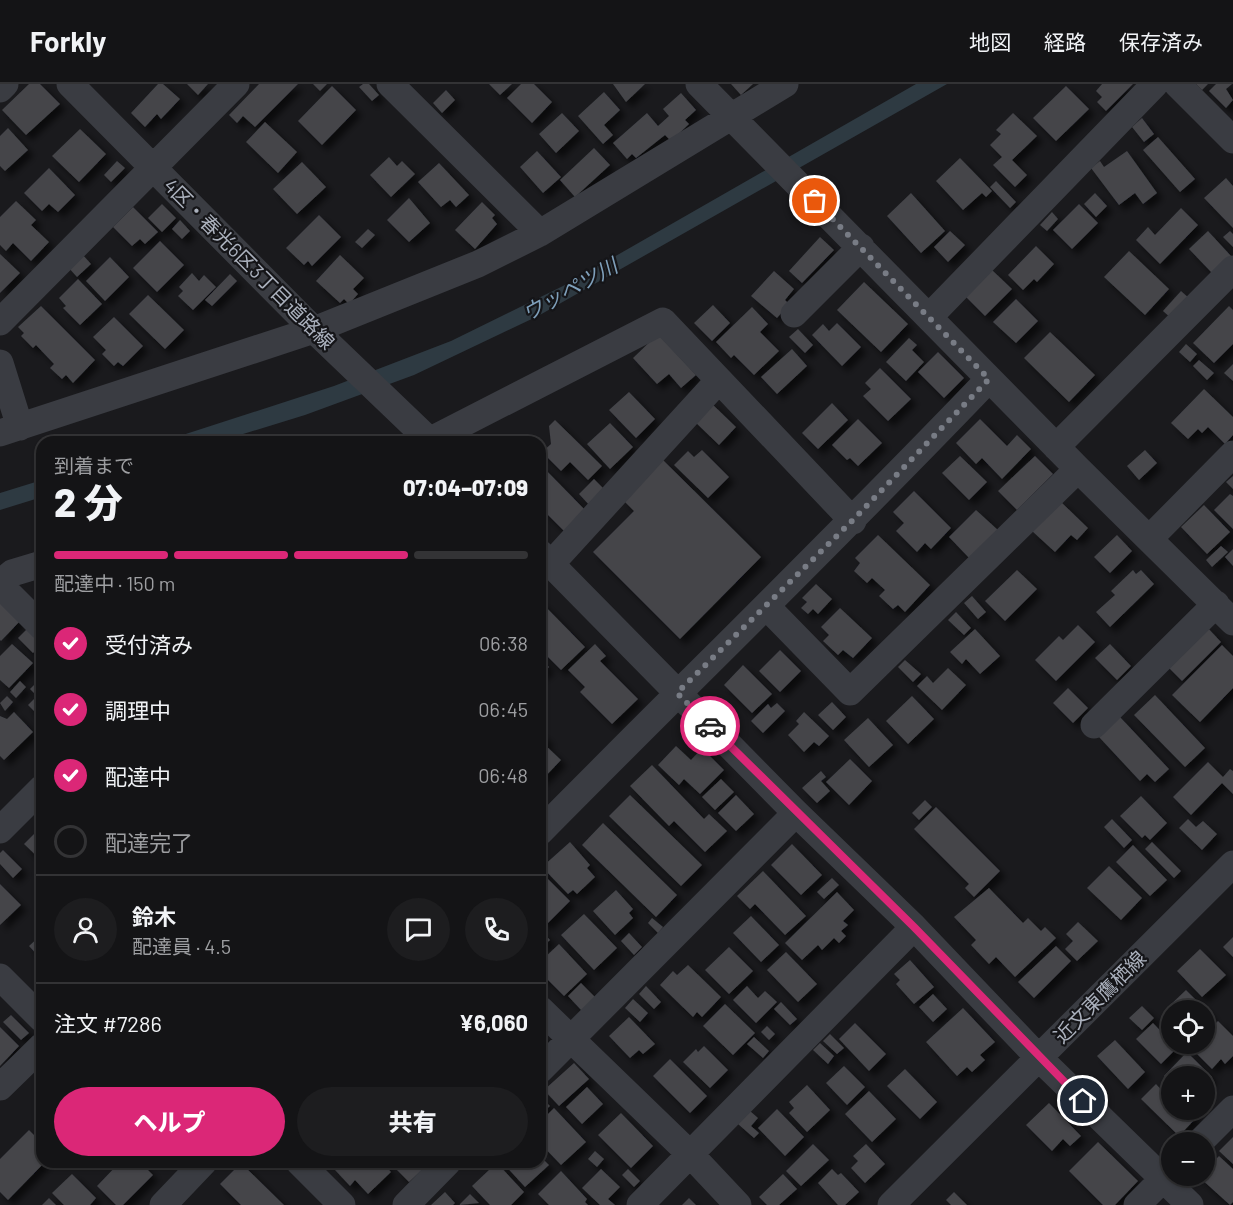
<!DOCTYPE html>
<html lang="ja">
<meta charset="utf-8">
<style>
:root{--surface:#141416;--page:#1d1d1f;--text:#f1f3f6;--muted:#9d9ea1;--line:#333335;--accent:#db2777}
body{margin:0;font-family:Barlow,"Noto Sans JP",sans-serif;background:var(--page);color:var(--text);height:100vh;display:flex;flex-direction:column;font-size:22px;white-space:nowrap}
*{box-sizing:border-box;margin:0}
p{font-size:20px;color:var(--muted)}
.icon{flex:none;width:33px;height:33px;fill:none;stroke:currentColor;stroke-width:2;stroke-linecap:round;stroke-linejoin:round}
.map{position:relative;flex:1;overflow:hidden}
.sheet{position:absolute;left:36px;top:352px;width:510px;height:732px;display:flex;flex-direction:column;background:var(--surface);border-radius:18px;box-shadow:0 2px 4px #0004,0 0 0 2px var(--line)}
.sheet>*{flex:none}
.controls{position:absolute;left:1161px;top:916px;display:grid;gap:12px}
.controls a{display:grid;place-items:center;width:54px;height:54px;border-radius:50%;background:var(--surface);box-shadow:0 2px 4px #0004,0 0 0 2px var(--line);font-size:30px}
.pin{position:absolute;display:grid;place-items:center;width:51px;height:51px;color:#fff;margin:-26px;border:3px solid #fff;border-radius:50%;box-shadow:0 2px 6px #0007}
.courier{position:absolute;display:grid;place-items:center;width:60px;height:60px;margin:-30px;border:4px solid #db2777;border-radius:50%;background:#fff;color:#222;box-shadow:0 2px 8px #0007}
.head em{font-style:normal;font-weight:800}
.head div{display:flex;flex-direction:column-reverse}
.head{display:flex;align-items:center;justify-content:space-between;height:102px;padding:0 18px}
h1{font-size:39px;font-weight:800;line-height:45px}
.bar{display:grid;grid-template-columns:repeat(4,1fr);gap:9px 6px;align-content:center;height:72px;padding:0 18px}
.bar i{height:8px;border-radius:4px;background:var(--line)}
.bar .selected{background:var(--accent)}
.bar p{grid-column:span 4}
.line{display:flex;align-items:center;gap:15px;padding:0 18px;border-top:2px solid var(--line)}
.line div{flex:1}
.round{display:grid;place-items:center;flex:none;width:63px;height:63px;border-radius:32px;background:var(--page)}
ol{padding:0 18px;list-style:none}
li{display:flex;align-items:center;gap:18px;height:66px}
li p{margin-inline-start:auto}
li .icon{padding:6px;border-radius:50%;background:var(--accent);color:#fff;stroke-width:4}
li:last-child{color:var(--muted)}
li i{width:33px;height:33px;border:3px solid var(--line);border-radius:50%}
.primary-button{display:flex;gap:12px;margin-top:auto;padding:12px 18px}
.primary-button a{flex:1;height:69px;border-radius:36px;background:var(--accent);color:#fff;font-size:24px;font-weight:800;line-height:69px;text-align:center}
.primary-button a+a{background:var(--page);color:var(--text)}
header{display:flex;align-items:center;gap:36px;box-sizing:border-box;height:84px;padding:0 30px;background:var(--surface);border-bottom:2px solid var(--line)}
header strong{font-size:28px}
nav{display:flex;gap:33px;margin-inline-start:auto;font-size:21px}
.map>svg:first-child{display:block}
.water{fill:#2e3a42}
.building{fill:#44454a;filter:url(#shadow)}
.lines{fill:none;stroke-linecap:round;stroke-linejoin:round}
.minor{stroke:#3a3c42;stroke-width:27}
.done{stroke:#787c85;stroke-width:6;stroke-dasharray:0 10.8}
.route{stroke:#db2777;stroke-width:8}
.labels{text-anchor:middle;stroke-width:4.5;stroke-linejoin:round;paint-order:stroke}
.street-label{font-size:20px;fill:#abb1bd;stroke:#151518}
.water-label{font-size:21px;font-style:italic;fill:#7fa0bb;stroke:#151518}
</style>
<header>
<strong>Forkly</strong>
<nav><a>地図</a><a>経路</a><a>保存済み</a></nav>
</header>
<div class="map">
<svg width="1233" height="1121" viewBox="0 0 1233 1121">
<defs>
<filter id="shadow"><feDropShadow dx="5.5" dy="5.5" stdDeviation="3" flood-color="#0009"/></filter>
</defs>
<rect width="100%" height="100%" fill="#1a1a1d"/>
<path class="water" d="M916,0H947L538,232L414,291L305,331L217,358H161L334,302L451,257L565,201Z
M42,396V413L0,426V409Z"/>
<path class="building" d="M29,0H40L60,20L26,51L2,26Z
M158,0H163L180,15L161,35L157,30L145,43L131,29Z
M187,0H208L198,11Z
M259,0H298L255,43L243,32L237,39L229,31Z
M313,0H327L320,7Z
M363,0H369L379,11L372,17L359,3Z
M489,0H512L500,11Z
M521,0H534L552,18L532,39L507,14Z
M613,0H645L626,18Z
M731,0H753L741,11Z
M1102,0H1133L1106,27L1097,18L1102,13L1096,7Z
M1196,0H1208L1202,6Z
M1216,0H1232L1226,5L1233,16L1226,24L1209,7Z
M332,2L356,26L322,61L298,37Z
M1066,2L1089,25L1056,57L1033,34Z
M446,6L455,16L442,29L433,19Z
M604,8L620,26L604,41L613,51L603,60L578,32Z
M681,9L696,26L685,36L689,40L671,57L665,51L636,74L632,70L627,75L613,59L647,29L658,42L669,32L663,25Z
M562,29L579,47L556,69L539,50Z
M1013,29L1037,52L1012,76L1027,91L1015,103L993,81L1002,73L990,61L1001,50L996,46Z
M1142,34L1154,50L1144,58L1132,43Z
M265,38L297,68L278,89L246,58Z
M8,44L28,66L5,87L0,82V52Z
M80,45L106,70L79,98L52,72Z
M1158,53L1195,95L1180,108L1143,66Z
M594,64L610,81L575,113L560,96Z
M537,67L561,93L543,109L520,83Z
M1127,67L1157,109L1143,120L1135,109L1119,121L1091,84L1100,77L1104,83Z
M389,73L397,82L402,77L415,90L391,113L370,91Z
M960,74L992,107L986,113L982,109L963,126L936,97Z
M117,77L125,84L111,98L104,91Z
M302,78L326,103L297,130L273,105Z
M439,79L469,111L456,123L450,116L441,123L418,98Z
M49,84L75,111L58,128L49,120L42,127L24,109Z
M1226,94L1233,102V144L1204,114Z
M996,97L1016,118L1010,124L990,103Z
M911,109L945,147L921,169L887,132Z
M1095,109L1107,122L1096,133L1084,120Z
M409,114L430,139L409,158L387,136Z
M16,117L36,136L31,141L49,158L31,177L13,159L6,167L0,161V133Z
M482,118L495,131L492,134L497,140L475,165L455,146Z
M162,120L176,134L162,148L148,134Z
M1079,120L1098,139L1072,165L1053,146Z
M133,123L158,148L145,160L140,155L132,162L113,143Z
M1181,124L1198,141L1160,180L1136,156L1148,143L1155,151Z
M1052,128L1058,135L1047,147L1040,141Z
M319,131L341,153L312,182L308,177L304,181L286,164Z
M180,136L190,147L182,155L172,145Z
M368,145L375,151L362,164L355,158Z
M950,147L965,161L948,178L934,163Z
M1208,147L1231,172L1212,189L1189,165Z
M1230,147L1233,150V163L1223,153Z
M820,153L834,166L802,199L789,187Z
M160,157L184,181L157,208L133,184Z
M1036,162L1054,180L1037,198L1034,195L1023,206L1008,191Z
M1129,167L1169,205L1145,231L1104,193Z
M0,170L20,189L0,209Z
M82,170L91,180L77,193L68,183Z
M340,171L364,194L353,205L358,210L349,220L344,215L340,219L316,197Z
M110,173L129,193L105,217L86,197Z
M992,186L1012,205L985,232L966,213Z
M774,187L794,205L785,216L789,220L777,234L751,212Z
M192,189L199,197L204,191L216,203L193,226L178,212L183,207L179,203Z
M230,190L237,197L212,222L205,216Z
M78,195L102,220L80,241L63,224L66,222L59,214Z
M864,198L908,240L881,268L837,226Z
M1181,207L1190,215L1172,235L1163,227Z
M148,211L184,246L165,265L129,230Z
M1016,215L1038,237L1016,259L993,238Z
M713,221L730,239L712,257L694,239Z
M41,222L95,276L73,299L66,291L62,295L50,284L54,280L36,261L33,264L21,252L24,249L18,243Z
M1229,222L1233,226V260L1214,279L1193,259Z
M752,223L768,240L760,248L779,267L754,291L734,271L731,274L716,258Z
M114,233L143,262L123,282L118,278L114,282L102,270L106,266L93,253Z
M837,239L861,263L842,282L812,251L823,240L829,247Z
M798,245L813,261L805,269L789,253Z
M1050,248L1095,291L1069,318L1024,274Z
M658,250L696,291L681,304L669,290L657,300L633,274Z
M909,254L917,261L912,266L924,278L906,297L886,278Z
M1186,260L1197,270L1190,278L1179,268Z
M792,265L807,282L777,310L761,293Z
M938,268L964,294L944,314L918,288Z
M1199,276L1214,289L1207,296L1193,282Z
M1233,280V297L1224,289Z
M880,284L911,315L888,337L863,312L871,305L865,299Z
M1204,305L1233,333V351L1225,360L1208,343L1202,349L1198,345L1188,355L1171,339Z
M629,308L655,335L636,354L609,326Z
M710,318L736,343L719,361L692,335Z
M832,319L848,336L818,365L802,349Z
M858,335L882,359L858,382L850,374L847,376L832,361Z
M980,335L1007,362L1017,351L1031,365L1002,395L982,374L976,380L956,359Z
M555,336L602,382L588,396L570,378L561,387L542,368L551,360L549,342Z
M610,339L633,363L610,385L587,360Z
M521,352L527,358H505L511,353L516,357Z
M702,366L729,393L708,414L674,381L688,367L694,373Z
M1145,366L1157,379L1139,396L1127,382Z
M960,372L987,398L969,416L942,389Z
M1035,372L1053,390L1017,426L998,407Z
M663,376L761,473L680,555L593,468L634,427L623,416Z
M543,383L588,429L567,450L540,423V386Z
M1233,392V405L1226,398Z
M594,395L608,409L592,424L579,410Z
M914,407L951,444L931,465L925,459L917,468L896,447L904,439L893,428Z
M1230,410L1233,412V445L1214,426Z
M1060,417L1088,444L1077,456L1071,451L1055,468L1032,447Z
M1204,421L1230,448L1207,470L1181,443Z
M976,426L999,447L971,476L949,453Z
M878,451L930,501L905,528L898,521L893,525L879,512L885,506L872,494L867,499L854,487L860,479L855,474Z
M1117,451L1132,467L1110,489L1094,473Z
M1221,462L1228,468L1212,483L1206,476Z
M1233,465V482L1225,473Z
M1017,486L1037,505L1005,537L985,517Z
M1133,486L1136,490L1141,486L1154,500L1110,543L1096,528L1115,511L1111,507Z
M816,500L832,515L818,530L813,525L808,530L801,524L807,518L802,514Z
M972,512L986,528L978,535L964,519Z
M540,517L585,563L561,586L540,565Z
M0,518L20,537L1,557L0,556Z
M840,524L872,554L853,574L843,566L838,571L823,557L829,551L821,543Z
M956,528L971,544L964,551L948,536Z
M1078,541L1095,558L1056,597L1035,576L1059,552L1063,556Z
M30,542L42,553V560L33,569L18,554Z
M1206,542L1221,558L1182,597L1166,581Z
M975,545L1000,572L980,590L966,575L962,580L950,568Z
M12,560L33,579L9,604L0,596V572Z
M595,560L606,572L600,577L638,615L612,640L580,608L585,603L568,586Z
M1110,560L1131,582L1117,596L1095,574Z
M1222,561L1233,572V604L1200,638L1172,611Z
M780,566L801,587L780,608L759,587Z
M540,573L549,583L540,592Z
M905,576L921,590L913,598L898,583Z
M743,581L772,610L752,629L724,601Z
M948,584L966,601L942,626L917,602L927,592L933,599Z
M42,593V635L28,621L37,612L30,605Z
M20,597L26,603L16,614L10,608Z
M1068,604L1088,624L1073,639L1053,619Z
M1155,611L1205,664L1185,683L1134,631Z
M7,612L13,618L5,627L0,619Z
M912,612L934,635L908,660L886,637Z
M832,618L846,633L833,646L818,631Z
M777,619L785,627L763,649L751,637L768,620L771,624Z
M14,628L33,648L4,676L0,672V632L7,635Z
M804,628L829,652L819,662L814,658L804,668L788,651L799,640L796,637Z
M1120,633L1169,685L1155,698L1147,690L1140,697L1099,653Z
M868,634L893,661L869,683L844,656Z
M540,648L548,656L544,660L561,676L540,698Z
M676,662L691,676L702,664L724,686L700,710L684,695L679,701L658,681Z
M850,675L872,697L849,721L826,698Z
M1208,678L1223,693L1230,685L1233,687V710L1222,699L1191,731L1173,713Z
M652,681L704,735L709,730L727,747L705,768L674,737L669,742L630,702Z
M821,687L826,693L821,697L830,707L817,719L802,704Z
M721,695L734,708L715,726L702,713Z
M630,711L702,781L681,802L609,732Z
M736,711L754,730L736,747L718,729Z
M1141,712L1167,739L1150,756L1145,751L1142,754L1120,732Z
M925,716L932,723L919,736L912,729Z
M936,723L1000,787L974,813L965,804L969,800L914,745Z
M1112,735L1132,756L1124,764L1104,743Z
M1188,735L1196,743L1203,737L1217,750L1202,766L1179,744Z
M603,739L677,811L656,833L582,761Z
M42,742V777L24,760Z
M570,758L590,781L587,784L595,793L577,810L573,806L568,810L542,783Z
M1152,758L1181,787L1174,794L1145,765Z
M792,760L822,791L801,811L771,781Z
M1133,761L1167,796L1150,812L1116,778Z
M3,766L22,785L13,794L0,780V769Z
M1109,782L1142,814L1121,836L1087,804Z
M540,787L570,817L546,841L540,836Z
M763,787L806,832L785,851L755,820L750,825L737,812Z
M832,794L839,801L824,815L817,808Z
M0,800L21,821L0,841Z
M989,804L1023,839L1028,834L1041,847L1045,843L1056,854L1015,893L996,873L989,880L971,861L976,856L954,833Z
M616,806L633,825L629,829L633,834L615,851L593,827Z
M837,808L854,826L843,837L848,841L841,847L846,852L839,859L834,854L822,866L818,861L802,876L785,859Z
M584,830L617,864L594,886L561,851Z
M751,832L779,861L761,878L733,849Z
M652,834L663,843L658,849L648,839Z
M1078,838L1098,857L1077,877L1065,865L1073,857L1066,850Z
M540,845L550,856L540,865Z
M629,849L642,863L634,871L621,857Z
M42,850V876L29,862Z
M1233,853V873L1223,863Z
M559,860L587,890L564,912L544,892L540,896V878Z
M1056,862L1071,877L1034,914L1018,898Z
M729,863L753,887L729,910L705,886Z
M1200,865L1226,891L1202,913L1177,887Z
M786,868L817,900L798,918L767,886Z
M910,876L934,903L914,920L896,900L900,896L894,890Z
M688,881L721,913L702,933L697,928L693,933L660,901L673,887L677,891Z
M581,899L596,914L582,927L568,912Z
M646,902L661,918L654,925L639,910Z
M747,902L758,914L765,907L777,918L756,939L733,916Z
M1186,906L1212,932L1204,939V927H1170L1167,924Z
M933,910L947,925L933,938L919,923Z
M633,915L648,929L640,938L625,924Z
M781,918L797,935L790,941L774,925Z
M725,920L755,949L733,971L703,942Z
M1142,922L1154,934L1142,946L1129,934Z
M963,924L995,958L980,971L985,976L972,988L967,983L957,992L926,958Z
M11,931L29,949L21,956L3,938Z
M629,933L655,960L643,970L639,966L630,974L609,952Z
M1218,937L1233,952V972L1225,980L1221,975L1212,985L1191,964L1195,960H1204V951Z
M855,939L886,970L869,987L839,955Z
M1153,939L1177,964L1161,980L1136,955Z
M767,942L775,950L769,956L761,948Z
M0,943L19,962L0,982Z
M540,950L547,957L540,964Z
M830,950L844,964L837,970L823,957Z
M754,953L769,967L763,974L747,960Z
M1115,956L1145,988L1128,1005L1097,972Z
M820,959L834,972L828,980L813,966Z
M704,962L728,986L710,1004L683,978L696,965L698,968Z
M1187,968L1212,993L1204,1001V993H1172V999L1164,992Z
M670,975L707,1012L690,1029L653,992Z
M574,979L589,995L559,1022L544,1006Z
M844,982L865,1003L847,1021L826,999Z
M905,985L937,1018L920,1035L887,1002Z
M42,991V1008L34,999Z
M1156,1000L1165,1010L1168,1007L1172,1011V1026H1188L1196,1034L1179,1052L1141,1015Z
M807,1001L830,1026L807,1048L789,1029L794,1024L789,1018Z
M587,1003L603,1020L582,1040L566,1023Z
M869,1007L896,1035L872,1058L845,1030Z
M540,1012L550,1022L540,1031Z
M1049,1019L1081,1052L1070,1062L1063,1055L1052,1067L1026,1041Z
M554,1024L586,1058L561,1081L540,1059V1038Z
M777,1025L804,1053L785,1072L758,1044Z
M750,1027L758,1034L751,1042L759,1049L754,1054L738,1040Z
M621,1029L653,1062L631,1084L598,1051Z
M29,1046L42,1059V1078H45L8,1116L0,1108V1075Z
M1233,1053V1080L1219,1067Z
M1098,1058L1138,1097L1115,1121H1103L1069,1087Z
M813,1060L829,1076L801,1102L786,1087Z
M866,1060L885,1080L865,1099L851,1084L858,1077L853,1072Z
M595,1067L604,1075L597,1083L588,1075Z
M540,1072L549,1081L525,1103L502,1078H540Z
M1219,1072L1233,1085V1118L1230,1121L1199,1093L1204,1092V1087Z
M120,1078H140L153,1091L123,1121H116L97,1102Z
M342,1078H382L391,1088L368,1110L355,1096L350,1102L335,1086Z
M403,1078H418L424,1084L409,1098L396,1085Z
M488,1078H496L524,1108L511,1121H490L472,1102L490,1085L485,1081Z
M241,1079L284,1121H241L220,1100Z
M601,1085L620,1103L608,1115L615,1121H600L582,1104Z
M628,1085L640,1097L634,1103L622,1091Z
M832,1085L838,1091L841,1089L859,1108L845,1121H838L818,1099Z
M561,1087L587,1115L585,1118L588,1121H549L538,1110Z
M72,1090L96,1114L90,1121H64L52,1109Z
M783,1090L797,1105L779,1121H767L759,1113Z
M445,1108L455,1119L453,1121H431Z
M954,1108L967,1121H951L946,1116Z
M470,1110L479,1119L459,1121Z
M49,1114L56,1121H42Z
M689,1114L696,1121H682Z"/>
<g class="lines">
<path class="minor" d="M70,0L314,246L431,358
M390,0L540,149
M699,0L1078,385L1233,538
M1177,0L1233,56
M0,5L5,0
M794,230L861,163
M930,232L1155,0
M0,238L236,0
M0,279L20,343
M0,349L314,246L478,180L540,149L785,0
M427,358L663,237L853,437
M1056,363L1233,185
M1150,454L1233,370
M540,469L796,729L914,843L1039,974L1190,1121
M551,480L719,296
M0,499L12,489L42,480
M0,501L42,543
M766,522L850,608L1078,385
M1094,641L1216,520
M0,746L42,704
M540,748C689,597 842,449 989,295
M0,893L42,935
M540,925L690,1070L738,1121
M540,986L796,729
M0,1003L42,962
M1199,1059L1233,1025
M299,1078L342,1121
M163,1121L204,1078
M406,1121L448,1078
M640,1121L914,843
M891,1121L1233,780
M1137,1121L1172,1086"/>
</g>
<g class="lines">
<path class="done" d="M710,642L677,609L853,436L989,295L815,117"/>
<path class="route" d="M710,642L914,843L1083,1017"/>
</g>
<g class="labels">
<g class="street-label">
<text transform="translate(249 180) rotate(45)" y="7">4区・春光6区3丁目道路線</text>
<text transform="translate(1100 913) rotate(-45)" y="7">近文東鷹栖線</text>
</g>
<g class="water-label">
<text transform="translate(570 206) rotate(-29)" y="7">ウッペツ川</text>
</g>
</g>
</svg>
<div class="controls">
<a><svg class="icon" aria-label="locate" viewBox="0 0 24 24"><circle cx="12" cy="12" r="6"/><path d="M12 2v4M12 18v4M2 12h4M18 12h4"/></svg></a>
<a>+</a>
<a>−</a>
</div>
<div class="pin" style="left:815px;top:117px;background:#ea580c"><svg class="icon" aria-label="bag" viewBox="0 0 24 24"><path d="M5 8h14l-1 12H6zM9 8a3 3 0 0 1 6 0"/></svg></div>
<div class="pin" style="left:1083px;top:1017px;background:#1f2937"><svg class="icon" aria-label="home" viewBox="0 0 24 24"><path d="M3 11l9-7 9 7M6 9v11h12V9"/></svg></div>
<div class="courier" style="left:710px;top:642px"><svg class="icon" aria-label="car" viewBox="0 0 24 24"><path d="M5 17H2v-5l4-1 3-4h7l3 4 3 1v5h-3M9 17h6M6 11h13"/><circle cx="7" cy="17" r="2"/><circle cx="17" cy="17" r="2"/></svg></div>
<section class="sheet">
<div class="head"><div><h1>2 分</h1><p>到着まで</p></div><em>07:04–07:09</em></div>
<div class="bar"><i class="selected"></i><i class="selected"></i><i class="selected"></i><i></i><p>配達中 · 150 m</p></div>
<ol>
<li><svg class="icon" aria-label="check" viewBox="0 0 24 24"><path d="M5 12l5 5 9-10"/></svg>受付済み<p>06:38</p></li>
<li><svg class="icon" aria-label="check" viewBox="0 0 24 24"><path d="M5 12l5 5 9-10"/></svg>調理中<p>06:45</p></li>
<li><svg class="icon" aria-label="check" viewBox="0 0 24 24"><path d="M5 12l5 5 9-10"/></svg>配達中<p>06:48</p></li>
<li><i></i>配達完了</li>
</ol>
<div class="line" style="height:108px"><a class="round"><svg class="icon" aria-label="person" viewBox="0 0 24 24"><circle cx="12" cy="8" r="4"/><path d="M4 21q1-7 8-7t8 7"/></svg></a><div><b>鈴木</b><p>配達員 · 4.5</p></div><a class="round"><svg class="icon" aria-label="chat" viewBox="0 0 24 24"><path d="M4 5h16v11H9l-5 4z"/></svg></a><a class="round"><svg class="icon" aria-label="phone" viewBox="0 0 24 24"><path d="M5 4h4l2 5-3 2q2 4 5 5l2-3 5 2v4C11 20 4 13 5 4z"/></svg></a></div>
<div class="line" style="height:78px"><div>注文 #7286</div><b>¥6,060</b></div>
<div class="primary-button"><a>ヘルプ</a><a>共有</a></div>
</section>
</div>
